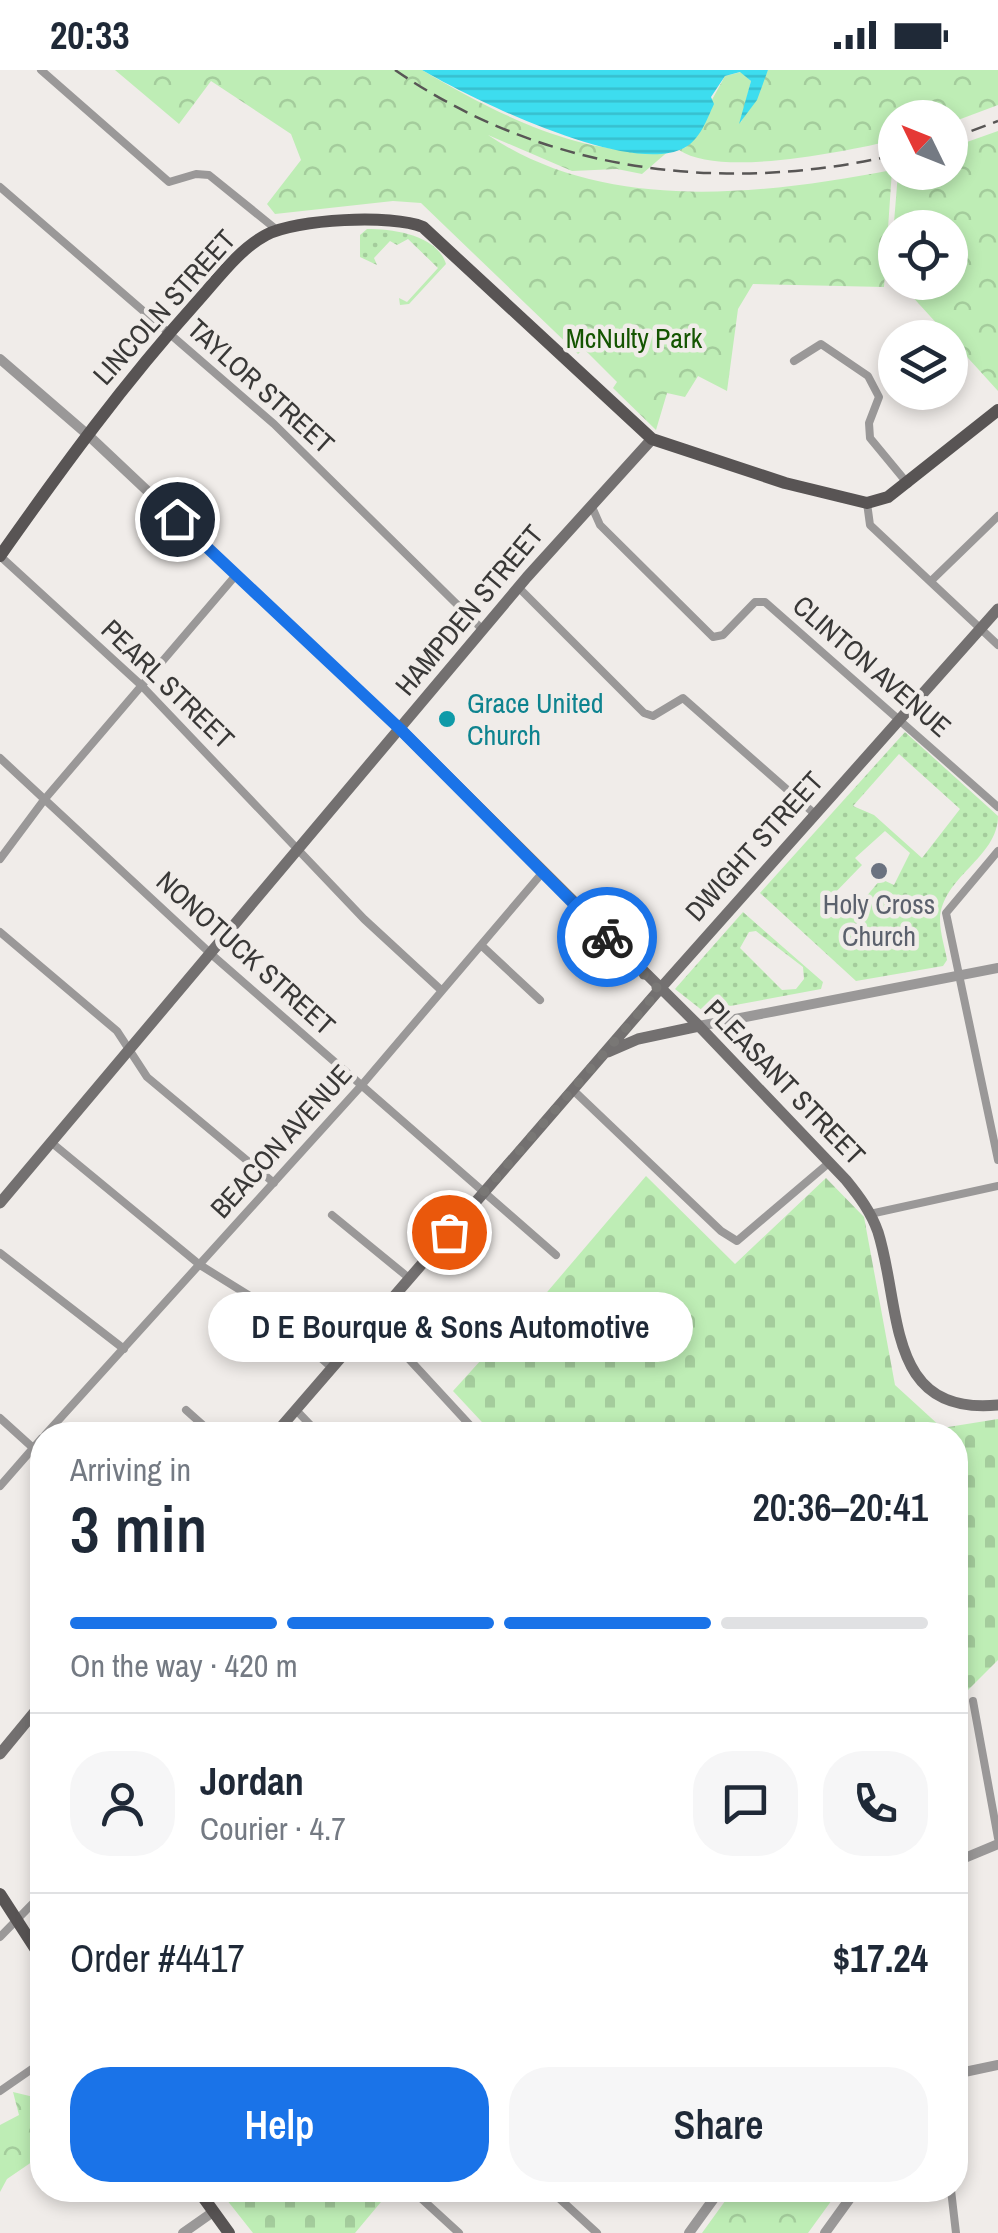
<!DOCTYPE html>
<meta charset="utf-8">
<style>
:root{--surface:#fff;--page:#f6f6f7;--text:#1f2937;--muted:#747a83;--line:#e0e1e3;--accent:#1a73e8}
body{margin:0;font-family:"Archivo Narrow",sans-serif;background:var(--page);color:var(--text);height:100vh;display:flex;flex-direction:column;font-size:38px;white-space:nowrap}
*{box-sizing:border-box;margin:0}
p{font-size:32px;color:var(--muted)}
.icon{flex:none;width:55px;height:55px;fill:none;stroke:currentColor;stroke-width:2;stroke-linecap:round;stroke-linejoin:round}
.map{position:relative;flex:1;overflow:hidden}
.panel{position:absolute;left:30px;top:1352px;width:938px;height:780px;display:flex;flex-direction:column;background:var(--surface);border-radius:40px;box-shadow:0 5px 15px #0003}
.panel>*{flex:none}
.needle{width:65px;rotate:313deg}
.tools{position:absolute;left:878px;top:30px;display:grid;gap:20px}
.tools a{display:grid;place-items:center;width:90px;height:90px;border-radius:50%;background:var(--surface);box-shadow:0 5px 15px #0003;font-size:50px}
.pin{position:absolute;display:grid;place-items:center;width:85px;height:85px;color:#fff;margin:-42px;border:5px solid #fff;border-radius:50%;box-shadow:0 2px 10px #0007}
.courier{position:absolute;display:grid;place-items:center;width:100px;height:100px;margin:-50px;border:8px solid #1a73e8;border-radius:50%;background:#fff;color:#222;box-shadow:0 2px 12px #0007}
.bubble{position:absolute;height:70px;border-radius:35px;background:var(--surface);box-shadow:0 5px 15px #0003;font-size:32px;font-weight:600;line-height:70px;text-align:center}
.overview em{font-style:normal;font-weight:600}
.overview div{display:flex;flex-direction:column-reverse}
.overview{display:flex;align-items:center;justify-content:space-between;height:170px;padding:0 40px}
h1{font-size:65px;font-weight:600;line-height:75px}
.bar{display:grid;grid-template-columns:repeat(4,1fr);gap:15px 10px;align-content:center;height:120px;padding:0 40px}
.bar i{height:12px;border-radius:8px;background:var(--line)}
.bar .active{background:var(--accent)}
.bar p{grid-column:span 4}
.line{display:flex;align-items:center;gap:25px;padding:0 40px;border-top:2px solid var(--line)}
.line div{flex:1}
.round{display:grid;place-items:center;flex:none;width:105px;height:105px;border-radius:40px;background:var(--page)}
.button{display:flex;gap:20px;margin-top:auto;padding:20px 40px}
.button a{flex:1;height:115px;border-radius:40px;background:var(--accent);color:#fff;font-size:40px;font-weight:600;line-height:115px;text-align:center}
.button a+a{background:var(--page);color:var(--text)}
.status{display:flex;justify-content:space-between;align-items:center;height:70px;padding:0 50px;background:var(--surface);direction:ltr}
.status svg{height:28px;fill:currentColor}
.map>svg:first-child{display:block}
.grass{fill:url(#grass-dots);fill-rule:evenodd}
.forest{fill:url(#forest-crowns)}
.cemetery{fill:url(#cemetery-stones)}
.water{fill:url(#water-rules)}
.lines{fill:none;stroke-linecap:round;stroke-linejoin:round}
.minor{stroke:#9a9898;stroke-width:8}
.tertiary{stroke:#9a9898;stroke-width:10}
.secondary{stroke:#737070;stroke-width:11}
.primary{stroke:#585454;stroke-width:12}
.rail{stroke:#585655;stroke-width:2.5;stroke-dasharray:15 8;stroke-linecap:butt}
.done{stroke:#797775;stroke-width:10;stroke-dasharray:0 18}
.route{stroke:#1a73e8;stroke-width:12}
.culture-dot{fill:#0f9aa8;stroke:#f0ece9;stroke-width:4}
.worship-dot{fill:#6b7280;stroke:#f0ece9;stroke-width:4}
.labels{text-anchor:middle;stroke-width:9;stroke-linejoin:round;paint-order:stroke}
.street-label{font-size:28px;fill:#393837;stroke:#f0ece9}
.park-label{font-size:28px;fill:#145501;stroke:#f0ece9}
.culture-label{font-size:28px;fill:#0d838f;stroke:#f0ece9;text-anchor:start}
.worship-label{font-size:28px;fill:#5b616d;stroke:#f0ece9}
</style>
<div class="status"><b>20:33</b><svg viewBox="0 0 49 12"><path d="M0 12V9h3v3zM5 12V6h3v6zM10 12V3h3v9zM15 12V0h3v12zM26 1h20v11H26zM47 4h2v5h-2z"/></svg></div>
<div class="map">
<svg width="998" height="2163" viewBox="0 0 998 2163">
<defs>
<pattern id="grass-dots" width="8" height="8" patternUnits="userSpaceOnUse" patternTransform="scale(2.5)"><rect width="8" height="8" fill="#beedb5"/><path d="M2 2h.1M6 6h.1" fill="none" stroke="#a4cc9c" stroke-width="1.8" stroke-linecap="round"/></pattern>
<pattern id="forest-crowns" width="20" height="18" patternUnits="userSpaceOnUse" patternTransform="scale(2.5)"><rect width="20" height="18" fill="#beedb5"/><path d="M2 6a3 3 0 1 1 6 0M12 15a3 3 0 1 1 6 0" fill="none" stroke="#a4cc9c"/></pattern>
<pattern id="cemetery-stones" width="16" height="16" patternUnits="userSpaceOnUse" patternTransform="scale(2.5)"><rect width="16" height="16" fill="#beedb5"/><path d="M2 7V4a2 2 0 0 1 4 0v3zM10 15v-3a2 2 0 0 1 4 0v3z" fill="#a4cc9c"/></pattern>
<pattern id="water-rules" width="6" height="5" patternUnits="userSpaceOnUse" patternTransform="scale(2.5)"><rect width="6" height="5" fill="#3dddef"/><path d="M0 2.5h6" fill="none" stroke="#36bece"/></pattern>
</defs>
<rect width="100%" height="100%" fill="#f0ece9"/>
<path class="grass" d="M367,159C394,159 437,165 446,194L409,234L400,235L399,228L407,232L438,198L408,169L397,175L390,171L374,188L377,195L360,187V165Z
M905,662L998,746C998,788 941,807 940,850C940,863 945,878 947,890L943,896L856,911L760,823ZM899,684L960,739L922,788L874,745L853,736ZM885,761L910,783L894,815L881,809L860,834L868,837V843L858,836L850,848L848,840L829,829L862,795L855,788Z
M743,842L823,912L821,919L703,941L675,919ZM756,861L803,897L804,909L796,919L782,920L740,878L749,862Z"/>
<path class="forest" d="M115,0H422C493,42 586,91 671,79L642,104L617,99L572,101L488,65C605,144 761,125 892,100L884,217L753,214L738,239L727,321L698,306L685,327L667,323L656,360L613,318L617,312L584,279L578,284L421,133L393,131L275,144L267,134L301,90L291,64L211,11L179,54Z
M768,0H998V35L950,53V48H895V70C847,81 720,108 679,80L686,77L725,6L741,2L751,11L741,52Z
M998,61V321L900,213L950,212V158H895V207L890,202L898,103L950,102V78Z
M13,2022L42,2029V2085L7,2109L0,2122V2055L19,2045Z
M733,2120H834L837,2123L808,2163H702Z"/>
<path class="cemetery" d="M646,1106L735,1194L826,1108L864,1147L895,1315L942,1358L998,1349V1590L955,1633V1365H494L453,1321L491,1279L496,1282Z
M219,2120H391L355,2163H253Z"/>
<path class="water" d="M422,0H768L757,30L739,54L751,11L740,2L725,6L711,27L714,34C707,49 700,70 684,78C630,107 472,29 422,0Z"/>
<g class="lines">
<path class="minor" d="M41,0L169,112L196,104L209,105L277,160
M0,117L274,354L483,560
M794,291L821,274L868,306L879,327L869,353L870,368L908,414
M867,433L870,455L998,575
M592,437L600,455L713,567L723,565L755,532H765L998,737
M0,486L141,615L364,849L441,920
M931,511L998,446
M518,517L644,643L653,646L683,628L816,745
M0,688L211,884L556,1185
M998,781L946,843L998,1090
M0,789L44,730L236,505
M0,862L117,961L147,1007L274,1113
M481,875L540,930
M573,1020L721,1161L737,1171L830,1092
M52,1073L200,1195L253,1228L331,1297
M870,1144L998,1116
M332,1145L409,1208
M0,1183L124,1279
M372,1249L479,1365
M186,1340L214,1365
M296,1340L320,1365
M0,1348L42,1386
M45,1365L361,1016L543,802
M0,1416L42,1368
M973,1631L998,1768
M0,1867L42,1824
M0,2021L42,1992
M412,2120L459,2163
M550,2120L597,2163
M951,2120L956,2163"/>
<path class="tertiary" d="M0,289L88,365L400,659
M699,956L998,898
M955,1792L998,1774
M955,2004L998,1995
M183,2163L213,2142
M689,2163L720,2120
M825,2163L856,2120"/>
<path class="secondary" d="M400,659L699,956L846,1110C859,1126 871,1142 878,1162C902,1238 885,1346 998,1335
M608,982L638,969L699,956
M0,1133L527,507L652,369
M274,1365L659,920L998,539
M0,1684L42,1633"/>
<path class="primary" d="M0,486C62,398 124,313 196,233C217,210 238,180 266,165C296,149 392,144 423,157L652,369L785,413L867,433L888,427L998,340
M0,1824L42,1889
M198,2120L229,2163"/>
<path class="rail" d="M395,0C543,102 721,125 895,85
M950,69L998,51"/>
</g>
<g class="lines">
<path class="done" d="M449,1162L659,920L607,867"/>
<path class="route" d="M177,449L400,659L607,867"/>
</g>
<circle class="culture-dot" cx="447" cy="649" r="10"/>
<circle class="worship-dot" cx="879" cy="801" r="10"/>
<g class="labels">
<g class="street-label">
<text transform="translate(164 237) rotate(-48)" y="10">LINCOLN STREET</text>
<text transform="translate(261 316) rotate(42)" y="10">TAYLOR STREET</text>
<text transform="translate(469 540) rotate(-50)" y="10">HAMPDEN STREET</text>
<text transform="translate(872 596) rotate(41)" y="10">CLINTON AVENUE</text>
<text transform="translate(168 614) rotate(44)" y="10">PEARL STREET</text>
<text transform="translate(754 776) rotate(-48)" y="10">DWIGHT STREET</text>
<text transform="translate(246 883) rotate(42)" y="10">NONOTUCK STREET</text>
<text transform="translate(785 1012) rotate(46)" y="10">PLEASANT STREET</text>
<text transform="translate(281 1071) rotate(-48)" y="10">BEACON AVENUE</text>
</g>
<g class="park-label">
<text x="634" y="278">McNulty Park</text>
</g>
<g class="culture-label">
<text x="467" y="643">Grace United<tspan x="467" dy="32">Church</tspan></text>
</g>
<g class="worship-label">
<text x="879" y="844">Holy Cross<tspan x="879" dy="32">Church</tspan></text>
</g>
</g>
</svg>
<div class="tools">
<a><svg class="needle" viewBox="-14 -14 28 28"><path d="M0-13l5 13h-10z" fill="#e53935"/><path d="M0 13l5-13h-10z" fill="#747a83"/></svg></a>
<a><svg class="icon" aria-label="locate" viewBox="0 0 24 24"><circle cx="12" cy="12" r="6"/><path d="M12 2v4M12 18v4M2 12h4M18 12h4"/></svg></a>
<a><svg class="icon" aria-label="layers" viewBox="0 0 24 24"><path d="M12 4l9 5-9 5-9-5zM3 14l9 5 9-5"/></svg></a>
</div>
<div class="pin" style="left:449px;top:1162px;background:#ea580c"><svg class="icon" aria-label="bag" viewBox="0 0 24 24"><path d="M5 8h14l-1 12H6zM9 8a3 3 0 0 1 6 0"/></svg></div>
<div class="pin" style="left:177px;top:449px;background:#1f2937"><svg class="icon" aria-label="home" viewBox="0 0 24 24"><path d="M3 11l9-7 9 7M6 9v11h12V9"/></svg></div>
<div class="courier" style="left:607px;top:867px"><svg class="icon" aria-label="bike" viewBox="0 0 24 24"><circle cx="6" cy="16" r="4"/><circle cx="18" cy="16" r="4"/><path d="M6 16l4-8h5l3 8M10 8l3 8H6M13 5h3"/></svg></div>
<div class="bubble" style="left:208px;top:1222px;width:485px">D E Bourque &amp; Sons Automotive</div>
<section class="panel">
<div class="overview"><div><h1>3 min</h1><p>Arriving in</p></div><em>20:36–20:41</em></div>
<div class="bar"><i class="active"></i><i class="active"></i><i class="active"></i><i></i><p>On the way · 420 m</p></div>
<div class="line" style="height:180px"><a class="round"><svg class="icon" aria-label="person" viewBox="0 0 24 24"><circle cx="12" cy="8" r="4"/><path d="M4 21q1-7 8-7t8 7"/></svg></a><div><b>Jordan</b><p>Courier · 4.7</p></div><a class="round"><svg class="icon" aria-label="chat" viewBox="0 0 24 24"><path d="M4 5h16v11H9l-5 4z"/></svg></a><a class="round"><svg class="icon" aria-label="phone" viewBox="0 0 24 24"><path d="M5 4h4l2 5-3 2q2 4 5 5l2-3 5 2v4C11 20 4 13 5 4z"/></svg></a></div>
<div class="line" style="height:130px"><div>Order #4417</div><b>$17.24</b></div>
<div class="button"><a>Help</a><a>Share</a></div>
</section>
</div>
